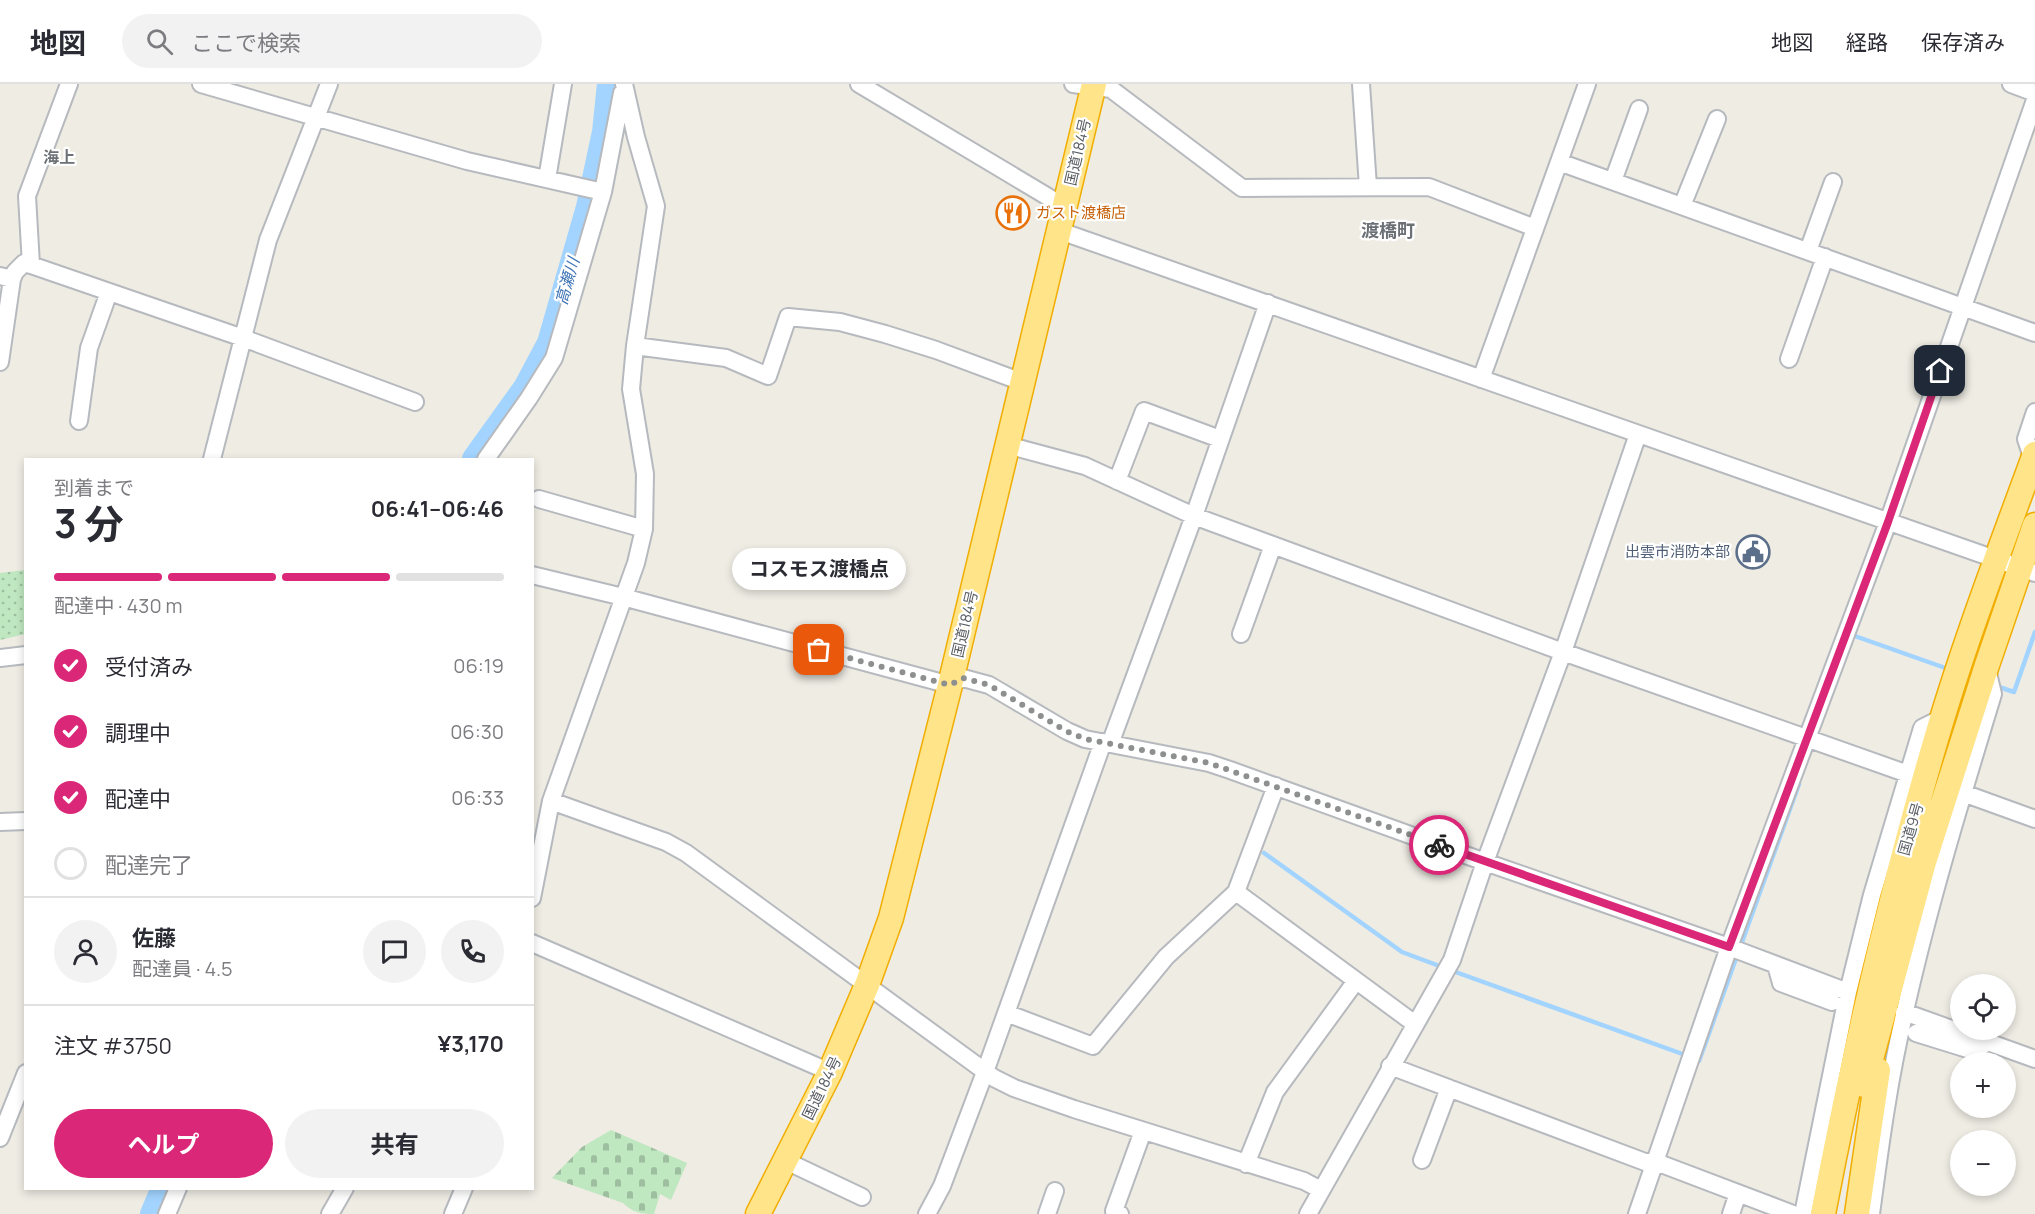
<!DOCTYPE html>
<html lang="ja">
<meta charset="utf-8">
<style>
:root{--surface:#fff;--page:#f2f2f3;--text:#2b2b33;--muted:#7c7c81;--line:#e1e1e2;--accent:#db2777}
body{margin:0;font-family:Manrope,"Noto Sans JP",sans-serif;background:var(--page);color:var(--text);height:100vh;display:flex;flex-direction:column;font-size:22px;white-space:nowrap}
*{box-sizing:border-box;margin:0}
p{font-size:20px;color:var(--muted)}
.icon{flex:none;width:33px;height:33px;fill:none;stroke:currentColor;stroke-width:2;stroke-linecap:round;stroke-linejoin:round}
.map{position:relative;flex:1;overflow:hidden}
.side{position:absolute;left:24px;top:374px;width:510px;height:732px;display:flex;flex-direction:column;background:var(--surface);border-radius:0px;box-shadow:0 3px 9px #0003}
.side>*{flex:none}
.tools{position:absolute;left:1950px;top:890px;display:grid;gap:12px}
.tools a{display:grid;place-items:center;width:66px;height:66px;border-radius:50%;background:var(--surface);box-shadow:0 3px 9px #0003;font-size:30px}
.pin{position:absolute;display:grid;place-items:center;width:51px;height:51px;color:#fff;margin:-26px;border-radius:12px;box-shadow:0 3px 9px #0006}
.courier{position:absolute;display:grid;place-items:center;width:60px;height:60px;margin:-30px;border:4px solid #db2777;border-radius:50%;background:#fff;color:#222;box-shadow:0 2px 8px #0007}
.bubble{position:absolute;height:42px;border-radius:21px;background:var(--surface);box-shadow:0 3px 9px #0003;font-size:20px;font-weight:700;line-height:42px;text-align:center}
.overview em{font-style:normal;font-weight:700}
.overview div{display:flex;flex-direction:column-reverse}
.overview{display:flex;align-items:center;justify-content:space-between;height:102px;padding:0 30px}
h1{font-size:39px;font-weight:700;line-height:45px}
.bar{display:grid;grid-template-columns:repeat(4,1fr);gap:9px 6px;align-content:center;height:72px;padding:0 30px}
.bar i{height:8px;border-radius:4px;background:var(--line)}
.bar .selected{background:var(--accent)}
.bar p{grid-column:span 4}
.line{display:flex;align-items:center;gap:15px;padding:0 30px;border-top:2px solid var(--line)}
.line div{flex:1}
.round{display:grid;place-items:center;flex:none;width:63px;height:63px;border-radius:32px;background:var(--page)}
ol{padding:0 30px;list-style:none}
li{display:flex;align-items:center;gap:18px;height:66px}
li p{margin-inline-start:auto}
li .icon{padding:6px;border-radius:50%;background:var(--accent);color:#fff;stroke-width:4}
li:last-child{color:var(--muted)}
li i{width:33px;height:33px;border:3px solid var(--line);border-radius:50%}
.button{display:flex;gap:12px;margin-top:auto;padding:12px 30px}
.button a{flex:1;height:69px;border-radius:36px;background:var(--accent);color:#fff;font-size:24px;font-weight:700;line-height:69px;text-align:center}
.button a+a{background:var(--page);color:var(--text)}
header{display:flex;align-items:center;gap:36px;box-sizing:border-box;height:84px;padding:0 30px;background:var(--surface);border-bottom:2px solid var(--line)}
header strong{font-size:28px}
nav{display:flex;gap:33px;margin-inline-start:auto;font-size:21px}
.search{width:420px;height:54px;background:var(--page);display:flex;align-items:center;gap:15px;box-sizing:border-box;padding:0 21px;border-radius:33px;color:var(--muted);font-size:22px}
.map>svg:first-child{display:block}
.grass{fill:url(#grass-dots)}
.cemetery{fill:url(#cemetery-stones)}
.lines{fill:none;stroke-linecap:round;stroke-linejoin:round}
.stream{stroke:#a2d4ff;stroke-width:4.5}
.river{stroke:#a2d4ff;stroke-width:26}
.minor-casing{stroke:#b6b9be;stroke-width:20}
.highway-casing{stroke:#f1ad00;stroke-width:27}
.minor{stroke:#fff;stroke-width:16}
.highway{stroke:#ffe489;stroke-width:24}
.done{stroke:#8e9090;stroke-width:6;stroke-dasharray:0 10.8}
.route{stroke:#db2777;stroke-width:8}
.labels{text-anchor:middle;stroke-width:4.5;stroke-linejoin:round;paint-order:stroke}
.street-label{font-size:15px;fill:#5b5f64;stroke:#fff}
.food-label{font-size:15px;fill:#c56008;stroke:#fff;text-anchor:start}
.service-label{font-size:15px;fill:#4e5e75;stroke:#fff;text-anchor:end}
.neighbourhood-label{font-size:16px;font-weight:bold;fill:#6c7176;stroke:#fff}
.water-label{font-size:16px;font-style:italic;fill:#3c73b4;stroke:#fff}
.quarter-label{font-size:18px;font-weight:bold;fill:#6c7176;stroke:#fff}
</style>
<header>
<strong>地図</strong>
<div class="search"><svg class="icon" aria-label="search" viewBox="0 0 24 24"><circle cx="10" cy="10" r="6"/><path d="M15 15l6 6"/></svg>ここで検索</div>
<nav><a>地図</a><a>経路</a><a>保存済み</a></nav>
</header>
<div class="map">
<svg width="2035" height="1130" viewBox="0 0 2035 1130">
<defs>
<pattern id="grass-dots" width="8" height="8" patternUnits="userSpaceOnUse" patternTransform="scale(1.5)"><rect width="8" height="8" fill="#bfe7c0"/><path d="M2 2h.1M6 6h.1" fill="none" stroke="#9ebea0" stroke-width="1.8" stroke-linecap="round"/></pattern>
<pattern id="cemetery-stones" width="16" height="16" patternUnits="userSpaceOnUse" patternTransform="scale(1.5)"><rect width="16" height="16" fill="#bfe7c0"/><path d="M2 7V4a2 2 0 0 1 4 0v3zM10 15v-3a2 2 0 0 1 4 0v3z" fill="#9ebea0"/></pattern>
</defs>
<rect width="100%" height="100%" fill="#eeece3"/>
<path class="grass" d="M25,486V550L0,556V489Z"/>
<path class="cemetery" d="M611,1046L687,1079L671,1116L660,1110L654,1130C641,1130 632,1128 623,1119L552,1094L582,1063Z"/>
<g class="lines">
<path class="stream" d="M1851,554L1852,551L1951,586
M1996,602L2014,608L2035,548
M1264,769L1402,868L1442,883
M1450,886L1688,972
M1695,975L1699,977L1799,700"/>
<path class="river" d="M475,375L526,304L550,259L589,123L605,48L610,0
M153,1130L164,1104"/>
<defs>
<path id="minor" d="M201,0L467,77L603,108
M859,0L1065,123
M1073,0L1111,5L1242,104L1429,103L1535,144
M1361,0L1368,103
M2011,0L2035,9
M1559,78L2035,249
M547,95L563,0
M1613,97L1639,25
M1682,122L1717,35
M1060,147L2035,489
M1808,167L1833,98
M31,181L27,112L69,0
M0,192L12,195L15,188L24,179L31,181L243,254L415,318
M635,262L726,274L768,292L788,233L840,238L885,250L936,266L1022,298
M1789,275L1825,173
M0,278L12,195
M1481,295L1587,0
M79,337L89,264L109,208
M1007,361L1085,382L1194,432L1563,568L1908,690
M212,375L268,156L329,0
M486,375L529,314L554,274L603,108L622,9
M2033,376L2026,355L2035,328
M1117,397L1144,327L1220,355
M539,415L644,445
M532,491L623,513L950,601L963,594L989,601L1067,647L1085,655L1209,679L1230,686L1485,778L1729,863L1848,908
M1241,550L1273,461
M0,574L26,571
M1110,660L1194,432L1268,219
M1963,709L2035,735
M551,717L666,758L686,769L994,994L1014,1004L1074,1025L1304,1097L1321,1106
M0,738L26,737
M1236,808L1415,940
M532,814L551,717L636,479L644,445L645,390L631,305L635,262L656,122L636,53L624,0
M532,859L830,988
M1776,881L1781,899L1832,918
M1904,928L2035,975
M1006,929L1093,962L1166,873L1236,808L1276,702
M1916,949L1974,967L1988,958
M1390,982L1645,1078H1656L1793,1130
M0,1054L26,989
M1422,1076L1449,1004
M786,1077L862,1113
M1246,1080L1275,1008L1356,897
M167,1130L178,1104
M330,1130L345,1104
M453,1130L464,1104
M927,1130L942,1102L985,988L1103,658
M1047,1130L1055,1107
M1120,1130L1114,1127L1143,1047
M1308,1130L1452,876L1485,778L1563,568L1638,350
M1637,1130L1729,863L1888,438L2035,16
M1731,1130L1738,1109
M1803,1130L1848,908L1872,811L1922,644L1942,634
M1871,1130C1880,1062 1889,994 1905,927C1929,820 1961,715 1993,610L1987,585"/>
<path id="highway" d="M1864,1001L1924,778L1987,581L2035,441
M758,1130L830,988L867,901L891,834L950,601L1094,0
M1823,1130C1855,963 1893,798 1942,635C1969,546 2003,457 2035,370
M1857,1130L1878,986"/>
</defs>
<use href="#minor" class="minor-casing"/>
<use href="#highway" class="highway-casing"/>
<use href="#minor" class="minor"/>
<use href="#highway" class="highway"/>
</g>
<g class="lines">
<path class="done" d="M819,566L950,601L963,594L989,601L1066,647L1085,655L1209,679L1439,761"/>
<path class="route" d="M1439,761L1729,863L1888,438L1940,287"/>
</g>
<defs>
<symbol id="restaurant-ring" viewBox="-11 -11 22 22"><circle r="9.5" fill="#fff" stroke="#e8710a" stroke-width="1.5"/><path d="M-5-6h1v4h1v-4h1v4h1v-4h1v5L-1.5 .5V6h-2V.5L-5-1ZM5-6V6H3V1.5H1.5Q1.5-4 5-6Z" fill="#e8710a"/></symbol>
<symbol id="civic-ring" viewBox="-11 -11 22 22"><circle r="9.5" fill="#fff" stroke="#5c6f8a" stroke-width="1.5"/><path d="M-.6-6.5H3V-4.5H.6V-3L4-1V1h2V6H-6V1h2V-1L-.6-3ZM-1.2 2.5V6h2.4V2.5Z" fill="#5c6f8a"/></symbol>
</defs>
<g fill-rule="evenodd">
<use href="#restaurant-ring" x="994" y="110" width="38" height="38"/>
<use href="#civic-ring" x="1734" y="449" width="38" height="38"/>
</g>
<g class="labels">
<g class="street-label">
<text transform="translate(1078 68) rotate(-77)" y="5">国道184号</text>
<text transform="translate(965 540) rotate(-77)" y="5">国道184号</text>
<text transform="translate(1911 745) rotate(-74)" y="5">国道9号</text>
<text transform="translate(822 1004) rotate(-64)" y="5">国道184号</text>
</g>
<g class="food-label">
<text x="1036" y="134">ガスト渡橋店</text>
</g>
<g class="service-label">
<text x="1730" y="473">出雲市消防本部</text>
</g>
<g class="neighbourhood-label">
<text x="59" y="79">海上</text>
</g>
<g class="water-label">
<text transform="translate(567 197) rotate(-74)" y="6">高瀬川</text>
</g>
<g class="quarter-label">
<text x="1388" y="153">渡橋町</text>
</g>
</g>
</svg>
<div class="tools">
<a><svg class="icon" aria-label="locate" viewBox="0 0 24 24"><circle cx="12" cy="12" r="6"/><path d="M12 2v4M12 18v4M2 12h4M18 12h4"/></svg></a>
<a>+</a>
<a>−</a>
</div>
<div class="pin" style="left:819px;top:566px;background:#ea580c"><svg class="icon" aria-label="bag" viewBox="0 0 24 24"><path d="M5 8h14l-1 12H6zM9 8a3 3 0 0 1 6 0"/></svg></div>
<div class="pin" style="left:1940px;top:287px;background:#1f2937"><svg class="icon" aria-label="home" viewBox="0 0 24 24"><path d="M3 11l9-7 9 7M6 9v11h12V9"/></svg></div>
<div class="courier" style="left:1439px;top:761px"><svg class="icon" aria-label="bike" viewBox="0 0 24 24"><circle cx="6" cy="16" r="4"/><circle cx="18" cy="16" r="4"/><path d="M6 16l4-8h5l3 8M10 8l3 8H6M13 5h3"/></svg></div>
<div class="bubble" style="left:732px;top:464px;width:174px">コスモス渡橋点</div>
<section class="side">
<div class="overview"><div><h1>3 分</h1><p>到着まで</p></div><em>06:41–06:46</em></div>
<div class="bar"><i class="selected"></i><i class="selected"></i><i class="selected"></i><i></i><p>配達中 · 430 m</p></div>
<ol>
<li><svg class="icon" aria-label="check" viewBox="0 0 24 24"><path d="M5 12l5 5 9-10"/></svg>受付済み<p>06:19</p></li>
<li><svg class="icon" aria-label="check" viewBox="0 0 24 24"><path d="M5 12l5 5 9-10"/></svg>調理中<p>06:30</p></li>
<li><svg class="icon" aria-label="check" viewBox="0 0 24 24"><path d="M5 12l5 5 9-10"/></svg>配達中<p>06:33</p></li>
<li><i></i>配達完了</li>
</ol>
<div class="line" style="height:108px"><a class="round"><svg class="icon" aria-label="person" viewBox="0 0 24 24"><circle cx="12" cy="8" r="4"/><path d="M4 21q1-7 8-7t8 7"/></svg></a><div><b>佐藤</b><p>配達員 · 4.5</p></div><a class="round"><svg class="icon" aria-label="chat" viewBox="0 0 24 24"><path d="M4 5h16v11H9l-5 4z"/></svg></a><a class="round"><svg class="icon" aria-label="phone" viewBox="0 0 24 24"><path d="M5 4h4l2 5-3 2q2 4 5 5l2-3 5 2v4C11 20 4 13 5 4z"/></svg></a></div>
<div class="line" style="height:78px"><div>注文 #3750</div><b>¥3,170</b></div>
<div class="button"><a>ヘルプ</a><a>共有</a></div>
</section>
</div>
